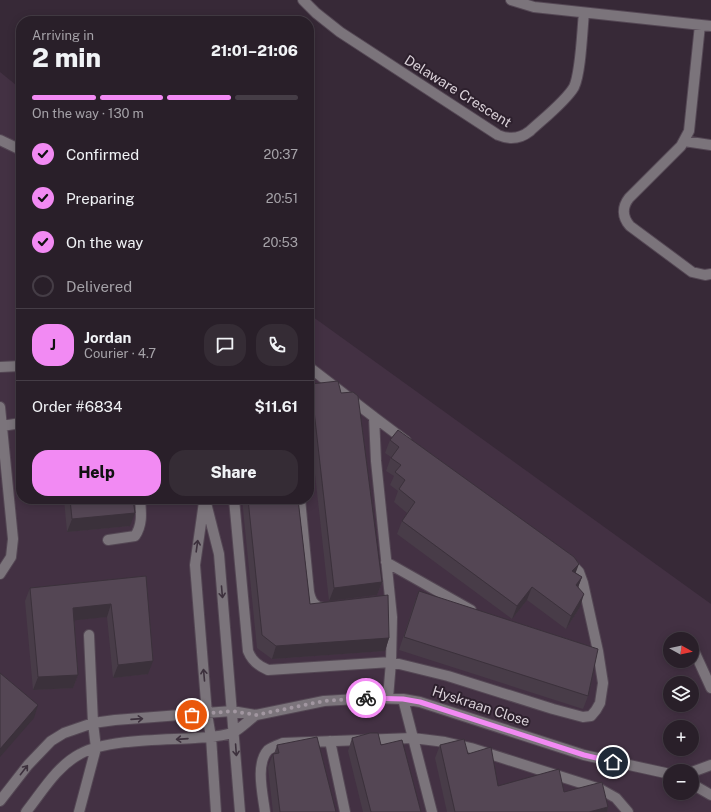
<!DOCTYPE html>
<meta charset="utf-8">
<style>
:root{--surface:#291f29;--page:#352c35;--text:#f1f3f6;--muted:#a5a2a8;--line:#453d46;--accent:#f28af3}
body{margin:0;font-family:"Public Sans",sans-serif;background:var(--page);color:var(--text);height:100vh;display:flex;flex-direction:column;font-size:15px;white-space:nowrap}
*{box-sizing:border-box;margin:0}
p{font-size:13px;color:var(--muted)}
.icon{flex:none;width:22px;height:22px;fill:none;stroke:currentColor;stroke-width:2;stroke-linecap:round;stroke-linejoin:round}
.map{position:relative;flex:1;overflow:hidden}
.sheet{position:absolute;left:16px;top:16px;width:298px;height:488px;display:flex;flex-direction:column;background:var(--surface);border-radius:16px;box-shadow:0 2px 10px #0003,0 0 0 1px var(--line)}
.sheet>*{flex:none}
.needle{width:26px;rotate:98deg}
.tools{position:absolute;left:663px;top:632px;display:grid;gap:8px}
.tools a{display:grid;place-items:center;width:36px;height:36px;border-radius:50%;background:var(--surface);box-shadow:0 2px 10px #0003,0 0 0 1px var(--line);font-size:20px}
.pin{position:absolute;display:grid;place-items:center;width:34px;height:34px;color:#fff;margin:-17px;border:2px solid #fff;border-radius:50%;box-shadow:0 1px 4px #0007}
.courier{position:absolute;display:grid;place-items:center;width:40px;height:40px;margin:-20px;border:3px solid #f28af3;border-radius:50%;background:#fff;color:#222;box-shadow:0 1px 5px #0007}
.headline em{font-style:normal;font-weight:800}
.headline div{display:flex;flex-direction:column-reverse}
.headline{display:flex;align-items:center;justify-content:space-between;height:68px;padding:0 16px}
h1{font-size:26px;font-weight:800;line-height:30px}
.bar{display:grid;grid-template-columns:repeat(4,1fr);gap:6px 4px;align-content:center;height:48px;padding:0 16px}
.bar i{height:5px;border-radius:3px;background:var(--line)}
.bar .current{background:var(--accent)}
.bar p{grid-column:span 4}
.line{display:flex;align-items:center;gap:10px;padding:0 16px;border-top:1px solid var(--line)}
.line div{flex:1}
.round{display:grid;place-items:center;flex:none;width:42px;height:42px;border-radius:16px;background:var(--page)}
ol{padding:0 16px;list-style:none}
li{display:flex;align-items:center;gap:12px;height:44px}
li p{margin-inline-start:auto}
li .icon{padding:4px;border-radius:50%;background:var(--accent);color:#111;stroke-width:4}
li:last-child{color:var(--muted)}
li i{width:22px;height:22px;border:2px solid var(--line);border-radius:50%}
.cta{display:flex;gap:8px;margin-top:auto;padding:8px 16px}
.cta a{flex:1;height:46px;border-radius:16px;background:var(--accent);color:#111;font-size:16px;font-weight:800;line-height:46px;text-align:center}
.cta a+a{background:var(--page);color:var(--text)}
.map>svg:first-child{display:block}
.built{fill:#433143;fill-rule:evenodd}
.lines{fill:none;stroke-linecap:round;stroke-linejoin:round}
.minor-casing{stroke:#544754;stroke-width:12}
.minor{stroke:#7b747b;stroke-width:10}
.wall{fill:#483c48}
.shaded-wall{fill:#3b313b}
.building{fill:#544654;stroke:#3b313b}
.oneway{stroke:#3d313d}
.done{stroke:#a196a0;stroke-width:4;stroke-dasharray:0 7.2}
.route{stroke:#f28af3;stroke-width:5}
.labels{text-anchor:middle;stroke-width:4;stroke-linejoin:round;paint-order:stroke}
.street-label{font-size:14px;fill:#dad1d9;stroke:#2d202d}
</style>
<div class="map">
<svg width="711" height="812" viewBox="0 0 711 812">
<rect width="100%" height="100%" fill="#372937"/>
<path class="built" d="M0,72L21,89V499H309V314L711,604V812H0ZM670,639H692V661H670ZM670,683H692V705H670ZM670,727H692V749H670ZM670,771H692V793H670Z"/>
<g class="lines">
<defs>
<path id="minor" d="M303,0L316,13L340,32L498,135C510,140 520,139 530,131C543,119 566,101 574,87C581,72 582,31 584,13
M511,0L534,7L711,26
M700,25L689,131L681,146L629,198C622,207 622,217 630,226L692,272L705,275L711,274
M0,140L21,150
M684,141L711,145
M0,367L21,366
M309,367L374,417L376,461L392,617L391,662L388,698
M0,407L13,539L11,557L0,574
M374,417L406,441
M2,426L21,423
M205,499L219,554L240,812
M234,499L248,651C252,661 258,666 268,670L391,662L448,676L553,709L583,717L591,716L596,710L600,703L603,683L598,651L583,583L579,572L567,559
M300,499L309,592C311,601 314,607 324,608
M204,502L195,565L207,714L211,737L216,812
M108,540L135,536C143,524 141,512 140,499
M386,562L471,610
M695,653L711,688
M403,699L432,812
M330,741L345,812
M692,772L711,765
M692,784L711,795
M0,801L28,765L51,741L64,733L93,723L115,720L232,711L256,715L324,701L373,698L403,699L420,702L584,755L670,774
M26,812C42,792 57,766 80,754C106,739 164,740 195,738C207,737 222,737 234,732C241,728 249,720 256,715
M79,812L96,748L93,723L89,635
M265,812C263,795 255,764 268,750C272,747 278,745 283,743L413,738L445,742L471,748L600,789L616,798L628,812"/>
</defs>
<use href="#minor" class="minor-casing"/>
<use href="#minor" class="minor"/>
</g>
<path class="wall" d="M311,384L382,582L377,595L329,601L309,420V390Z
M390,440L582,577L578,587L580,607L566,629L527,600L512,619L397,534L402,521L407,513L394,502L398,491L390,485L394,476L386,471L391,457L385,453Z
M64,499H133L130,526L67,532Z
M242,499H298L310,604L389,638L385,651L272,659L257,648Z
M146,576L148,674L113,678L107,617L74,620L78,675L73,688L33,690L25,601L30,588Z
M419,591L588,696L583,709L399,650L414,604Z
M352,738L381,745L421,812H363L348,751Z
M277,745L336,812H273L268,767L273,754H274Z
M440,745L468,754L498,786L564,792L608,807L607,812H447L435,758Z"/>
<path class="shaded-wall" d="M135,513L130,526L67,532L72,519Z
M579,564L574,577L572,571Z
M582,577L577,590L576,585Z
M382,582L377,595L329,601L334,588Z
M532,587L527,600L512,619L517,606Z
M584,594L580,607L566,629L571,616Z
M111,604L107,617L68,621L73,608Z
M389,638L385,651L272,659L276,646Z
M153,661L148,674L113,678L118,665Z
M78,675L73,688L33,690L38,677Z
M38,705L34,718L0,757V749Z
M608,807L607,812H589Z"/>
<path class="building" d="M338,381L341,393L353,392L358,396L382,582L334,588L311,384Z
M398,430L574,557L579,564L572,571L582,577L576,585L584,594L571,616L532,587L517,606L402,521L415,502L399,489L405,480L395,472L401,465L391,458L399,447L390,440Z
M70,499H133L135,513L72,519Z
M248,499H298L310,604L388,595L389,638L276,646L262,635Z
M146,576L153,661L118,665L111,604L73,608L78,675L38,677L30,588Z
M419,591L598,649L588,696L404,637Z
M0,673L38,705L0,749Z
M370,733H378L381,745L402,740L421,812H371L352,738Z
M317,737L336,812H280L273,754L279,753L277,745Z
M464,739L468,754L491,747L498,786L559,769L564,792L602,782L608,807L589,812H455L440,745Z"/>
<defs><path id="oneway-shaft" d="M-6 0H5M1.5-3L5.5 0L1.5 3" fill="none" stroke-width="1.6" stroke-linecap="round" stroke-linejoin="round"/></defs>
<g class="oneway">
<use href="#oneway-shaft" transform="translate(197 546) rotate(-82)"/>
<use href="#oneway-shaft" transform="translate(222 592) rotate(85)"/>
<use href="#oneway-shaft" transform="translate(204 675) rotate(-95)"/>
<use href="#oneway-shaft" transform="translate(137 719) rotate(-4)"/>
<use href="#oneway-shaft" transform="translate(182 739) rotate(176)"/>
<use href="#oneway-shaft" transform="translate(236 750) rotate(86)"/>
<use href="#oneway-shaft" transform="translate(24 770) rotate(-52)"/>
</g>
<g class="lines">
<path class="done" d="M192,715L232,711L256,715L324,701L366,698"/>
<path class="route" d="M366,698L403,699L420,702L584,755L613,762"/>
</g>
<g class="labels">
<g class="street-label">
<text transform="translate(458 91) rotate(32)" y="5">Delaware Crescent</text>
<text transform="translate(481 706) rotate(18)" y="5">Hyskraan Close</text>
</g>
</g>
</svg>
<div class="tools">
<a><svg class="needle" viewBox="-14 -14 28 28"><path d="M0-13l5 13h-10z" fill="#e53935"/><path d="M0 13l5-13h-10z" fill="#a5a2a8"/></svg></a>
<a><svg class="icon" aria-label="layers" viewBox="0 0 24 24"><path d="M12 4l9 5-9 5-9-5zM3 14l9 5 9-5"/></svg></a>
<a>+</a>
<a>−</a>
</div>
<div class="pin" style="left:192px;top:715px;background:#ea580c"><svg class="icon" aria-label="bag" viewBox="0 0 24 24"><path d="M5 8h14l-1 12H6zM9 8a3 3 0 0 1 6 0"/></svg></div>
<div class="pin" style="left:613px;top:762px;background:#1f2937"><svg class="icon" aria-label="home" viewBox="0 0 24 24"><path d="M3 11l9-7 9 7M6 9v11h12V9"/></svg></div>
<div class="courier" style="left:366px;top:698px"><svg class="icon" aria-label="bike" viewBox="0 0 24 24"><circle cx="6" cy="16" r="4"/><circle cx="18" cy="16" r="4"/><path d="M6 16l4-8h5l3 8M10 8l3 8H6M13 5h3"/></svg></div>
<section class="sheet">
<div class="headline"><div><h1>2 min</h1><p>Arriving in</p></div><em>21:01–21:06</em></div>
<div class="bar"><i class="current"></i><i class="current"></i><i class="current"></i><i></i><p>On the way · 130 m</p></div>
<ol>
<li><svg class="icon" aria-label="check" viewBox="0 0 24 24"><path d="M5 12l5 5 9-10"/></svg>Confirmed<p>20:37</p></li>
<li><svg class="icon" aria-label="check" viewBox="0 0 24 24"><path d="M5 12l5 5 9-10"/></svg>Preparing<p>20:51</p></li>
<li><svg class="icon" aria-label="check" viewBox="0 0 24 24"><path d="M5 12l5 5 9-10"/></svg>On the way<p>20:53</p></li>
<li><i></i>Delivered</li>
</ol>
<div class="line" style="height:72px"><b class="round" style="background:var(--accent);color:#111">J</b><div><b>Jordan</b><p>Courier · 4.7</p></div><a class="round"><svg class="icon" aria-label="chat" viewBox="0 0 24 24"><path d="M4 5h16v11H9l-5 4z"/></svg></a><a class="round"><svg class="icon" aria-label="phone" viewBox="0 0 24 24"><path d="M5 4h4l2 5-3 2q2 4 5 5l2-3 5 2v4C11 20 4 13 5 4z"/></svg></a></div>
<div class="line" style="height:52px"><div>Order #6834</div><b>$11.61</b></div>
<div class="cta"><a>Help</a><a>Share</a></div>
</section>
</div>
